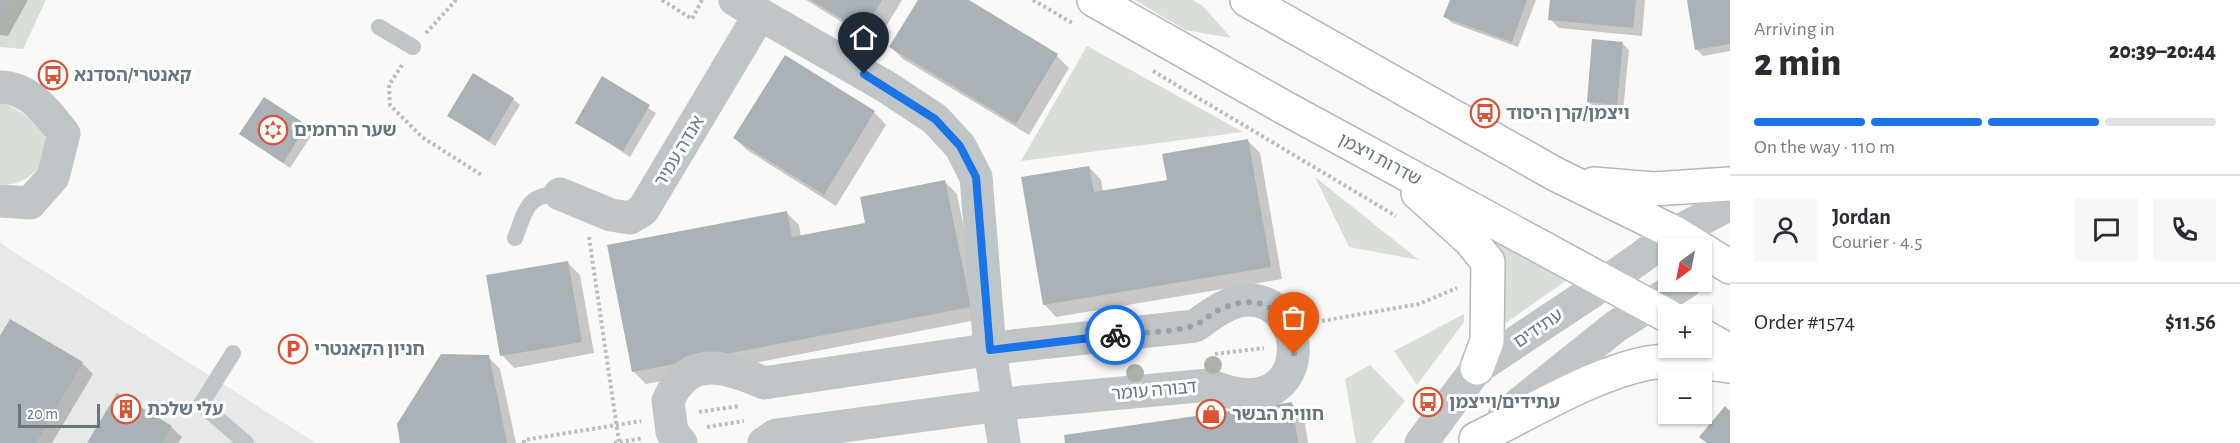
<!DOCTYPE html>
<html lang="en">
<head>
<meta charset="utf-8">
<style>
	:root { --surface:#fff; --page:#f7f7f7; --text:#2b2b33; --muted:#7c7c81; --line:#e1e1e2; --accent:#1a73e8 }
	body { margin:0; font-family:"Alegreya Sans","Noto Sans Hebrew",sans-serif; background:var(--page); color:var(--text); height:100vh; display:flex; flex-direction:column; font-size:22px; white-space:nowrap }
	* { box-sizing:border-box; margin:0 }
	p { font-size:20px; color:var(--muted) }
	.icon { flex:none; width:33px; height:33px; fill:none; stroke:currentColor; stroke-width:2; stroke-linecap:round; stroke-linejoin:round }
	.map { position:relative; flex:1; overflow:hidden }
	.drawer { display:flex; flex-direction:column; background:var(--surface); width:510px }
	.drawer>* { flex:none }
	.needle { width:39px; rotate:212deg }
	.buttons { position:absolute; left:1658px; top:238px; display:grid; gap:12px }
	.buttons a { display:grid; place-items:center; width:54px; height:54px; border-radius:0px; background:var(--surface); box-shadow:0 2px 4px #0004; font-size:30px }
	.scale { position:absolute; left:18px; bottom:15px; width:82px; box-sizing:border-box; padding-left:6px; border:3px solid #667680; border-top:0; font-size:16px; line-height:21px; white-space:nowrap; color:#667680; -webkit-text-stroke:4px #fff; paint-order:stroke }
	.pin { position:absolute; display:grid; place-items:center; width:51px; height:51px; color:#fff; margin:-62px -26px; border-radius:50% 50% 50% 0; rotate:-45deg; box-shadow:0 0 6px #0007 }
	.pin .icon { rotate:45deg }
	.courier { position:absolute; display:grid; place-items:center; width:60px; height:60px; margin:-30px; border:4px solid #1a73e8; border-radius:50%; background:#fff; color:#222; box-shadow:0 2px 8px #0007 }
	.headline em { font-style:normal; font-weight:800 }
	.headline div { display:flex; flex-direction:column-reverse }
	.headline { display:flex; align-items:center; justify-content:space-between; height:102px; padding:0 24px }
	h1 { font-size:39px; font-weight:800; line-height:45px }
	.bar { display:grid; grid-template-columns:repeat(4,1fr); gap:9px 6px; align-content:center; height:72px; padding:0 24px }
	.bar i { height:8px; border-radius:4px; background:var(--line) }
	.bar .selected { background:var(--accent) }
	.bar p { grid-column:span 4 }
	.line { display:flex; align-items:center; gap:15px; padding:0 24px; border-top:2px solid var(--line) }
	.line div { flex:1 }
	.round { display:grid; place-items:center; flex:none; width:63px; height:63px; border-radius:0px; background:var(--page) }
	main { display:flex; flex:1; min-height:0 }
	.map>svg:first-child { display:block }
	.built { fill:#e7e8e8 }
	.green { fill:#d9ded6 }
	.shadow { fill:#0003 }
	.building { fill:#aab2b7 }
	.lines { fill:none; stroke-linecap:round; stroke-linejoin:round }
	.secondary-casing { stroke:#b3b9bd; stroke-width:36 }
	.path { stroke:#bbbec0; stroke-width:4; stroke-dasharray:3 3; stroke-linecap:butt }
	.service { stroke:#c0c5c8; stroke-width:16 }
	.minor { stroke:#c0c5c8; stroke-width:33 }
	.tertiary { stroke:#c0c5c8; stroke-width:33 }
	.secondary { stroke:#fff; stroke-width:33 }
	.tree { fill:#aab3a7 }
	.done { stroke:#99a4aa; stroke-width:6; stroke-dasharray:0 10.8 }
	.route { stroke:#1a73e8; stroke-width:8 }
	.labels { text-anchor:middle; stroke-width:6; stroke-linejoin:round; paint-order:stroke }
	.poi-label { font-size:18px; font-weight:bold; fill:#667680; stroke:#fff; text-anchor:start }
	.street-label { font-size:18px; fill:#667680; stroke:#fff }
</style>
</head>
<body>
<main>
<div class="map">
<svg width="1730" height="443" viewBox="0 0 1730 443">
	<rect width="100%" height="100%" fill="#f9f9f7"/>
	<path class="built" d="M0,242L6,247L316,443H0Z"/>
	<path class="green" d="M0,0H46L23,49L0,47Z
		M1135,0H1193L1203,6L1231,38L1185,30Z
		M1087,46L1243,132L1021,161Z
		M0,102C16,107 40,123 46,139C53,164 22,189 0,184Z
		M1315,177L1419,260L1349,247Z
		M1447,201L1571,277L1503,325Z
		M1464,314V322L1417,385L1394,351Z
		M1370,365L1405,401L1371,443H1356L1345,379Z"/>
	<path class="shadow" d="M0,0H28L8,36L0,35Z
		M806,0H902L876,43Z
		M920,0H966L1057,56L1069,68L1029,135L903,59L891,47Z
		M1451,0H1536L1518,47L1452,23L1445,16Z
		M1551,0H1645L1642,36L1559,28L1550,19Z
		M1688,0H1730V51L1703,56L1696,49Z
		M1623,44L1629,50L1623,111L1595,108L1588,102Z
		M785,57L874,112L886,125L836,206L747,150L735,138Z
		M603,79L656,113L630,157L576,122Z
		M513,99L520,105L495,146L449,116Z
		M306,126L313,133L290,168L241,134Z
		M1248,141L1260,153L1282,279L1056,317L1044,304L1089,167L1101,180L1103,192L1169,181Z
		M945,182L957,194L982,319L646,384L634,372L609,246L786,212L799,225L801,237L867,224Z
		M568,263L580,275L594,353L514,368L502,355Z
		M11,321L82,363L93,374L52,443H0V339Z
		M488,357L500,369L516,443H402Z
		M1292,404L1304,416L1308,443H1066Z
		M171,427L182,437L178,443H89Z"/>
	<path class="building" d="M0,0H12L0,22Z
		M811,0H882L863,32Z
		M918,0H969L1058,54L1016,124L889,47Z
		M1450,0H1527L1512,42L1443,17Z
		M1550,0H1636L1633,28L1548,20Z
		M1687,0H1730V44L1695,50Z
		M1592,39L1623,42L1617,105L1587,102Z
		M785,55L875,111L824,195L733,138Z
		M473,73L514,98L489,141L447,116Z
		M602,76L650,105L623,151L575,123Z
		M264,97L307,125L283,163L239,134Z
		M1248,139L1271,267L1043,305L1021,177L1089,166L1094,192L1167,180L1162,154Z
		M945,180L971,307L632,372L607,245L787,211L792,237L865,223L860,197Z
		M568,261L582,342L500,356L486,275Z
		M10,319L83,362L36,443H0V336Z
		M441,354L489,355L507,443H400L397,424Z
		M117,393L172,426L162,443H87Z
		M1292,402L1298,443H1065L1064,435Z
		M1725,406L1730,411V443H1707L1699,437Z"/>
	<g class="lines">
		<g class="secondary-casing">
			<path id="secondary" d="M1094,0L1285,108L1668,316
				M1247,0L1555,174L1675,233L1730,267
				M1594,184L1653,189L1730,184
				M1418,193L1470,240L1488,262L1487,341L1477,368
				M1701,335L1730,351
				M1476,439C1528,414 1592,374 1648,363C1675,358 1703,363 1730,366"/>
		</g>
		<path class="path" d="M662,0L692,19L702,0
			M1033,0L1074,24
			M426,33L456,0
			M402,65L389,85L390,105L422,137L483,176
			M1153,71L1396,216
			M589,237L619,442
			M1316,322L1419,304L1457,288
			M1215,354L1264,348
			M699,412L739,406
			M707,427L744,421
			M524,443V440L641,421
			M614,443L643,438"/>
		<path class="service" d="M379,27L413,47
			M515,238C526,210 526,194 560,194
			M233,353L201,404L246,443"/>
		<path class="minor" d="M735,0L885,86L935,119L960,146L976,177L990,350L1004,443
			M0,87C29,87 48,113 64,134L53,177L30,203L0,201
			M560,194L611,215L630,218L643,210L760,14
			M681,443L672,432L668,401C688,354 726,366 764,383L1013,346L1195,326C1210,315 1229,300 1249,300C1314,301 1313,430 1209,385L1023,402L776,435L764,443"/>
		<path class="tertiary" d="M1504,416L1615,327L1686,282
			M1421,443L1477,368L1608,281L1675,233L1730,204"/>
		<use href="#secondary" class="secondary"/>
	</g>
	<g class="tree">
		<circle cx="1213" cy="365" r="9"/>
		<circle cx="1135" cy="373" r="9"/>
	</g>
	<g class="lines">
		<path class="done" d="M1115,335C1140,332 1169,333 1193,326C1202,323 1209,315 1217,311C1258,290 1290,308 1294,354"/>
		<path class="route" d="M864,74L935,119L960,146L976,177L990,350L1115,335"/>
	</g>
	<defs>
		<g id="bus-ring" transform="scale(1.5)"><circle r="9.5" fill="#fff" stroke="#d95437" stroke-width="1.5"/><path d="M-5-6H5V4H4V6H2V4H-2V6H-4V4H-5ZM-3.5-4V0h7V-4ZM-3.5 1.2v1.5H-2V1.2ZM2 1.2v1.5H3.5V1.2Z" fill="#d95437"/></g>
		<g id="synagogue-ring" transform="scale(1.5)"><circle r="9.5" fill="#fff" stroke="#d95437" stroke-width="1.5"/><path d="M0-6.5L5.6 3.2H-5.6ZM0 6.5L5.6-3.2H-5.6Z" fill="#d95437"/></g>
		<g id="parking-ring" transform="scale(1.5)"><circle r="9.5" fill="#fff" stroke="#d95437" stroke-width="1.5"/><path d="M-3.5-5.5H1a3.5 3.5 0 0 1 0 7H-1V5.5H-3.5ZM-1-3.4V-.6H.8a1.4 1.4 0 0 0 0-2.8Z" fill="#d95437"/></g>
		<g id="building-ring" transform="scale(1.5)"><circle r="9.5" fill="#fff" stroke="#d95437" stroke-width="1.5"/><path d="M-4-6H4V6H1V3H-1V6H-4ZM-2.5-4.3h1.7v1.8h-1.7ZM.8-4.3h1.7v1.8H.8ZM-2.5-1h1.7V.8h-1.7ZM.8-1h1.7V.8H.8Z" fill="#d95437"/></g>
		<g id="shop-ring" transform="scale(1.5)"><circle r="9.5" fill="#fff" stroke="#d95437" stroke-width="1.5"/><path d="M-5-2.5h2.3a2.7 3.5 0 0 1 5.4 0H5L5.5 6h-11ZM-1.5-2.5h3a1.5 2.3 0 0 0-3 0Z" fill="#d95437"/></g>
	</defs>
	<g fill-rule="evenodd">
		<use href="#bus-ring" x="53" y="75"/>
		<use href="#bus-ring" x="1485" y="113"/>
		<use href="#synagogue-ring" x="273" y="130"/>
		<use href="#parking-ring" x="293" y="349"/>
		<use href="#bus-ring" x="1428" y="402"/>
		<use href="#building-ring" x="126" y="409"/>
		<use href="#shop-ring" x="1211" y="414"/>
	</g>
	<g class="labels">
		<g class="poi-label">
			<text x="74" y="81">קאנטרי/הסדנא</text>
			<text x="1506" y="119">ויצמן/קרן היסוד</text>
			<text x="294" y="136">שער הרחמים</text>
			<text x="314" y="355">חניון הקאנטרי</text>
			<text x="1449" y="408">עתידים/וייצמן</text>
			<text x="147" y="415">עלי שלכת</text>
			<text x="1232" y="420">חווית הבשר</text>
		</g>
		<g class="street-label">
			<text transform="translate(679 151) rotate(-59)" y="6">אנדה עמיר</text>
			<text transform="translate(1380 159) rotate(28)" y="6">שדרות ויצמן</text>
			<text transform="translate(1538 328) rotate(-34)" y="6">עתידים</text>
			<text transform="translate(1154 390) rotate(-5)" y="6">דבורה עומר</text>
		</g>
	</g>
</svg>
<div class="buttons">
<a><svg class="needle" viewBox="-14 -14 28 28"><path d="M0-13l5 13h-10z" fill="#e53935"/><path d="M0 13l5-13h-10z" fill="#7c7c81"/></svg></a>
<a>+</a>
<a>−</a>
</div>
<div class="scale">20 m</div>
<div class="pin" style="left:1294px;top:354px;background:#ea580c"><svg class="icon" aria-label="bag" viewBox="0 0 24 24"><path d="M5 8h14l-1 12H6zM9 8a3 3 0 0 1 6 0"/></svg></div>
<div class="pin" style="left:864px;top:74px;background:#1f2937"><svg class="icon" aria-label="home" viewBox="0 0 24 24"><path d="M3 11l9-7 9 7M6 9v11h12V9"/></svg></div>
<div class="courier" style="left:1115px;top:335px"><svg class="icon" aria-label="bike" viewBox="0 0 24 24"><circle cx="6" cy="16" r="4"/><circle cx="18" cy="16" r="4"/><path d="M6 16l4-8h5l3 8M10 8l3 8H6M13 5h3"/></svg></div>
</div>
<section class="drawer">
<div class="headline"><div><h1>2 min</h1><p>Arriving in</p></div><em>20:39–20:44</em></div>
<div class="bar"><i class="selected"></i><i class="selected"></i><i class="selected"></i><i></i><p>On the way · 110 m</p></div>
<div class="line" style="height:108px"><a class="round"><svg class="icon" aria-label="person" viewBox="0 0 24 24"><circle cx="12" cy="8" r="4"/><path d="M4 21q1-7 8-7t8 7"/></svg></a><div><b>Jordan</b><p>Courier · 4.5</p></div><a class="round"><svg class="icon" aria-label="chat" viewBox="0 0 24 24"><path d="M4 5h16v11H9l-5 4z"/></svg></a><a class="round"><svg class="icon" aria-label="phone" viewBox="0 0 24 24"><path d="M5 4h4l2 5-3 2q2 4 5 5l2-3 5 2v4C11 20 4 13 5 4z"/></svg></a></div>
<div class="line" style="height:78px"><div>Order #1574</div><b>$11.56</b></div>
</section>
</main>
</body>
</html>
